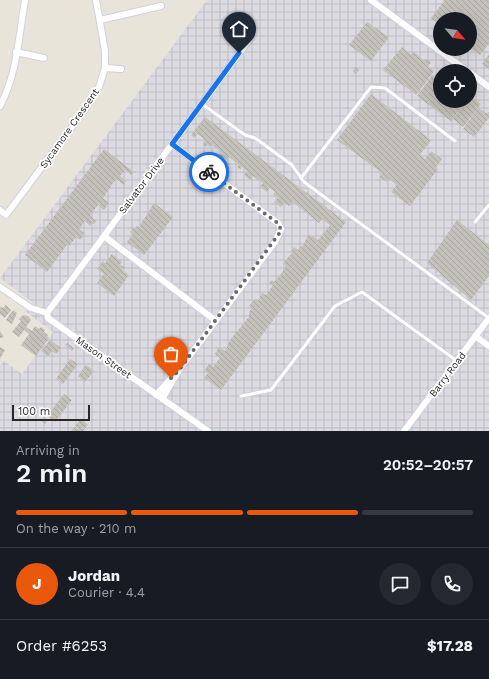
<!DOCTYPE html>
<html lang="en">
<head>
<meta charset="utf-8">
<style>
	:root { --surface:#171b24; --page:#242831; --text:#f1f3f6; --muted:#9ea1a6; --line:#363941; --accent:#ea580c }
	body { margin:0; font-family:"Work Sans",sans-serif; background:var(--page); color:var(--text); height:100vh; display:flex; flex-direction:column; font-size:15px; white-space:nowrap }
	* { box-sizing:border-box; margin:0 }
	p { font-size:13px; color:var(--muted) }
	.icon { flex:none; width:22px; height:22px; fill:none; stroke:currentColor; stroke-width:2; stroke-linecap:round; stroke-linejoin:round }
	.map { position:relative; height:431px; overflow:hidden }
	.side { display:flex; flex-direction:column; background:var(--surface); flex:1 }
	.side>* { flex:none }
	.needle { width:26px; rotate:119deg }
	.tools { position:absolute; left:433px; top:12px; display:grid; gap:8px }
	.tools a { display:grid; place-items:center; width:44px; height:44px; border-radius:50%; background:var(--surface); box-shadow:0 4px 16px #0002; font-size:20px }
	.scale { position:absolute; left:12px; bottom:10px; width:78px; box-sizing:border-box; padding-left:4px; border:2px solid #282828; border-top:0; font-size:11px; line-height:14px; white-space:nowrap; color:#282828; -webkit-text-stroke:3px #fff; paint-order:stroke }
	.pin { position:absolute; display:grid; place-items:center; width:34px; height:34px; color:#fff; margin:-41px -17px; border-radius:50% 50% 50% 0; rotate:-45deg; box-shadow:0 0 4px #0007 }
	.pin .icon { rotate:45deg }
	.courier { position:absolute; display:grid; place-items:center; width:40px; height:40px; margin:-20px; border:3px solid #1a73e8; border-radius:50%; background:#fff; color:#222; box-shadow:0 1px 5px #0007 }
	.head em { font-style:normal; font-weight:600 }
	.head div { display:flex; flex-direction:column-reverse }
	.head { display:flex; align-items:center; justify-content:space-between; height:68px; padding:0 16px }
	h1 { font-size:26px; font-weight:600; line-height:30px }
	.bar { display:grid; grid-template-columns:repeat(4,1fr); gap:6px 4px; align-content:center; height:48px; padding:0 16px }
	.bar i { height:5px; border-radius:3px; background:var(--line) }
	.bar .active { background:var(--accent) }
	.bar p { grid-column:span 4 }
	.line { display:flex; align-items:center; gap:10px; padding:0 16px; border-top:1px solid var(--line) }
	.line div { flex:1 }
	.round { display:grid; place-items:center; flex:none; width:42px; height:42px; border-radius:21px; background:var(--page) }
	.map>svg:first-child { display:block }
	.industrial { fill:url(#industrial-grid); fill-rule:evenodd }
	.building { fill:url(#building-back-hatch) }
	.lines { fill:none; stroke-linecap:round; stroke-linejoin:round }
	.lane-casing { stroke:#d0d1df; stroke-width:5 }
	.street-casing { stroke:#d0d1df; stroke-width:8 }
	.lane { stroke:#fff; stroke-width:3 }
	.street { stroke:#fff; stroke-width:6 }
	.done { stroke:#6c6a66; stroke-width:4; stroke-dasharray:0 7.2 }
	.route { stroke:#1a73e8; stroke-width:5 }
	.labels { text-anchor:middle; stroke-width:3.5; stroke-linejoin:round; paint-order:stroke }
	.street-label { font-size:10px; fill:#282828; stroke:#fff }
</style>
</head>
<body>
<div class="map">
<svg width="489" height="431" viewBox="0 0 489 431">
	<defs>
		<pattern id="industrial-grid" width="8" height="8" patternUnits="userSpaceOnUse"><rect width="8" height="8" fill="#dddbe2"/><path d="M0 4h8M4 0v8" fill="none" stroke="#bebcc2"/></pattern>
		<pattern id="building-back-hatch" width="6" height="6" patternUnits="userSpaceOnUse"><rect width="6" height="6" fill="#c4c1ba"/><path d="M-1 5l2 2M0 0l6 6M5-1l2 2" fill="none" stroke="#a8a6a0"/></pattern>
	</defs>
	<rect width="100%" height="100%" fill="#e9e4da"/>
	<path class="industrial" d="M207,0H489V431H0V366L4,361L22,374L53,332L25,311L32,302L0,278ZM440,19H470V49H440ZM440,71H470V101H440Z"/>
	<path class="building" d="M445,0H489V44L480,55L471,49L473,47L470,45L472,42L470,41V19H440V25L431,18Z
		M367,22L389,37L371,61L349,45Z
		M402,47L412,55L414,52L425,61L426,59L431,62L428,67L434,71L416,95L383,70Z
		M489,54V69L482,64Z
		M355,67L359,70L356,74L353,71Z
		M432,76L438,81L440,79V101H466L451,121L417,96Z
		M371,94L431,140L420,155L425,159L431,151L442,159L436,167L438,169L410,206L391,192L397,185L389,179L387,182L379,177L382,173L337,140Z
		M471,96L481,104L463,127L453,119L467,101H470Z
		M478,108L486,113L489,112V118L474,137L463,129Z
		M205,117L346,222L221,390L204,378L208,373L204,371L209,364L213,367L220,358L215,354L219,347L225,351L230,340L249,317V312L252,308L249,306L255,299L258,301L262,293L266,295L273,285L269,283L272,280L274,282L277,277L278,278L284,270H283L286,266L283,263L293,252L291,251L294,247L298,250L301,246L302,247L309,234L318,240L330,225L322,219L319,223L293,202L289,206L284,203L281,207L274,202L278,198L273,194L275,192L270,188L267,192L260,187L263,183L253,176L250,180L244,175L247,171L242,167L240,169L237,167L239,165L229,157L227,160L220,155L222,153L212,145L210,147L207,145L206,147L203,144L206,140L197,134L194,138L191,135Z
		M104,149L134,172L131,175L125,170L120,176L126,181L124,185L116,179L103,198L109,203L104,210L98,205L90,216L96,221L94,224L92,223L90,226L85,221L79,229L84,233L83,236L80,240L76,237L69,246L67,245L47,272L25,255Z
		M154,203L173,217L144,255L127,242L133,234L130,232L133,228L135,229L137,226L139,227Z
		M457,220L489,245V276L471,300L427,263Z
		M112,254L122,262L120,265L124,267L122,270L129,275L114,296L97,283L104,274L97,269L103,261L105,263Z
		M6,305L11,310L5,318L0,314V308L1,307L3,308Z
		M13,310L17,313L12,324L6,320Z
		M23,315L28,316L31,320L26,327L32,331L35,326L39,329L41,327L45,330L44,332L48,335L47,336L49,338L36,356L21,345L29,334L24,330L19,337L12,332L21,321L19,319Z
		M0,331L4,337L0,338Z
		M50,340L61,348L56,354L52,351L48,356L41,351Z
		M67,343L74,348L72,351L65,345Z
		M0,347L5,350L0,359Z
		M70,359L78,364L63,384L56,379Z
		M86,365L94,371L85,382L78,376Z
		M64,394L72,400L55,422L47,416Z
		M44,417L48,420L45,424L41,421Z
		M81,419L88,425L83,431H71Z"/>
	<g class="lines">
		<g class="lane-casing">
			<path id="lane" d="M202,104L245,135L255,138L292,165L304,182L489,318
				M301,178L371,87L385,88L455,141
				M475,222L489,205
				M241,396L271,390L335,306L362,292L457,361"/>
		</g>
		<g class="street-casing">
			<path id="street" d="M371,0L467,71
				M100,20L161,6
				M16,52L44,58
				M105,68L121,69
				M470,73L489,87
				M0,106C17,75 19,35 25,0
				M0,210L6,215L86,108L99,87L105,68V51L96,0
				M104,236L216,321
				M0,287L31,308L47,313
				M47,313L249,40L237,16
				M47,313L48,318L208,431
				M475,336L489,346
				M156,395L174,375
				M162,399L179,370L275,242L281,229L279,224L172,144
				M404,431L489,318"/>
		</g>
		<use href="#lane" class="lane"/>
		<use href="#street" class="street"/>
	</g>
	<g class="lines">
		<path class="done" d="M171,378L179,370L281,231L279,224L209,172"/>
		<path class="route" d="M209,172L172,144L239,53"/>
	</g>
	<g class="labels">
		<g class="street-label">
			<text transform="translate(69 128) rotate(-55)" y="4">Sycamore Crescent</text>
			<text transform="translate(141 185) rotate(-53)" y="4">Salvator Drive</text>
			<text transform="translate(104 357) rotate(35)" y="4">Mason Street</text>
			<text transform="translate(447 374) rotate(-53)" y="4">Barry Road</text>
		</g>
	</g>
</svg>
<div class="tools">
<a><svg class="needle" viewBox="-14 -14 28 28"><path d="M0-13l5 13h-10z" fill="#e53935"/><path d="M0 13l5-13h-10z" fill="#9ea1a6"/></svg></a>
<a><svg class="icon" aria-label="locate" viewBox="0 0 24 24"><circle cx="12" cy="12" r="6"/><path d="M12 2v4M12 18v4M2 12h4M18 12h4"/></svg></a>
</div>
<div class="scale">100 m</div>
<div class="pin" style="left:171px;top:378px;background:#ea580c"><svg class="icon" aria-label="bag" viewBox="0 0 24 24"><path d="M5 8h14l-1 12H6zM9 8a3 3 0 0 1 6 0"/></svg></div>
<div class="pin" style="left:239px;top:53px;background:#1f2937"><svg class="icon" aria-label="home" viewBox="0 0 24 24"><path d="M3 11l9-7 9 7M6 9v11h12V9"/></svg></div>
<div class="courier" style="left:209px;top:172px"><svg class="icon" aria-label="bike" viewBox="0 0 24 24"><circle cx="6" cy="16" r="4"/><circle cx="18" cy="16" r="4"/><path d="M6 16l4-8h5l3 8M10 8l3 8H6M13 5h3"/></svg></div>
</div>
<section class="side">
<div class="head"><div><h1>2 min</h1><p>Arriving in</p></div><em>20:52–20:57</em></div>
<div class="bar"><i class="active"></i><i class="active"></i><i class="active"></i><i></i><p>On the way · 210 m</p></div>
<div class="line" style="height:72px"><b class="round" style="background:var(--accent);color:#fff">J</b><div><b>Jordan</b><p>Courier · 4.4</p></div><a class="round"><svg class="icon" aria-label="chat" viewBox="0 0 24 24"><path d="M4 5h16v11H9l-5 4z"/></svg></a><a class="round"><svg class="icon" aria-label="phone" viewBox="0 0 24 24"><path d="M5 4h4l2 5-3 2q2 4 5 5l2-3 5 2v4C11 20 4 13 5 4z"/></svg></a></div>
<div class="line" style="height:52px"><div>Order #6253</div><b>$17.28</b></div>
</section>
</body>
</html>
